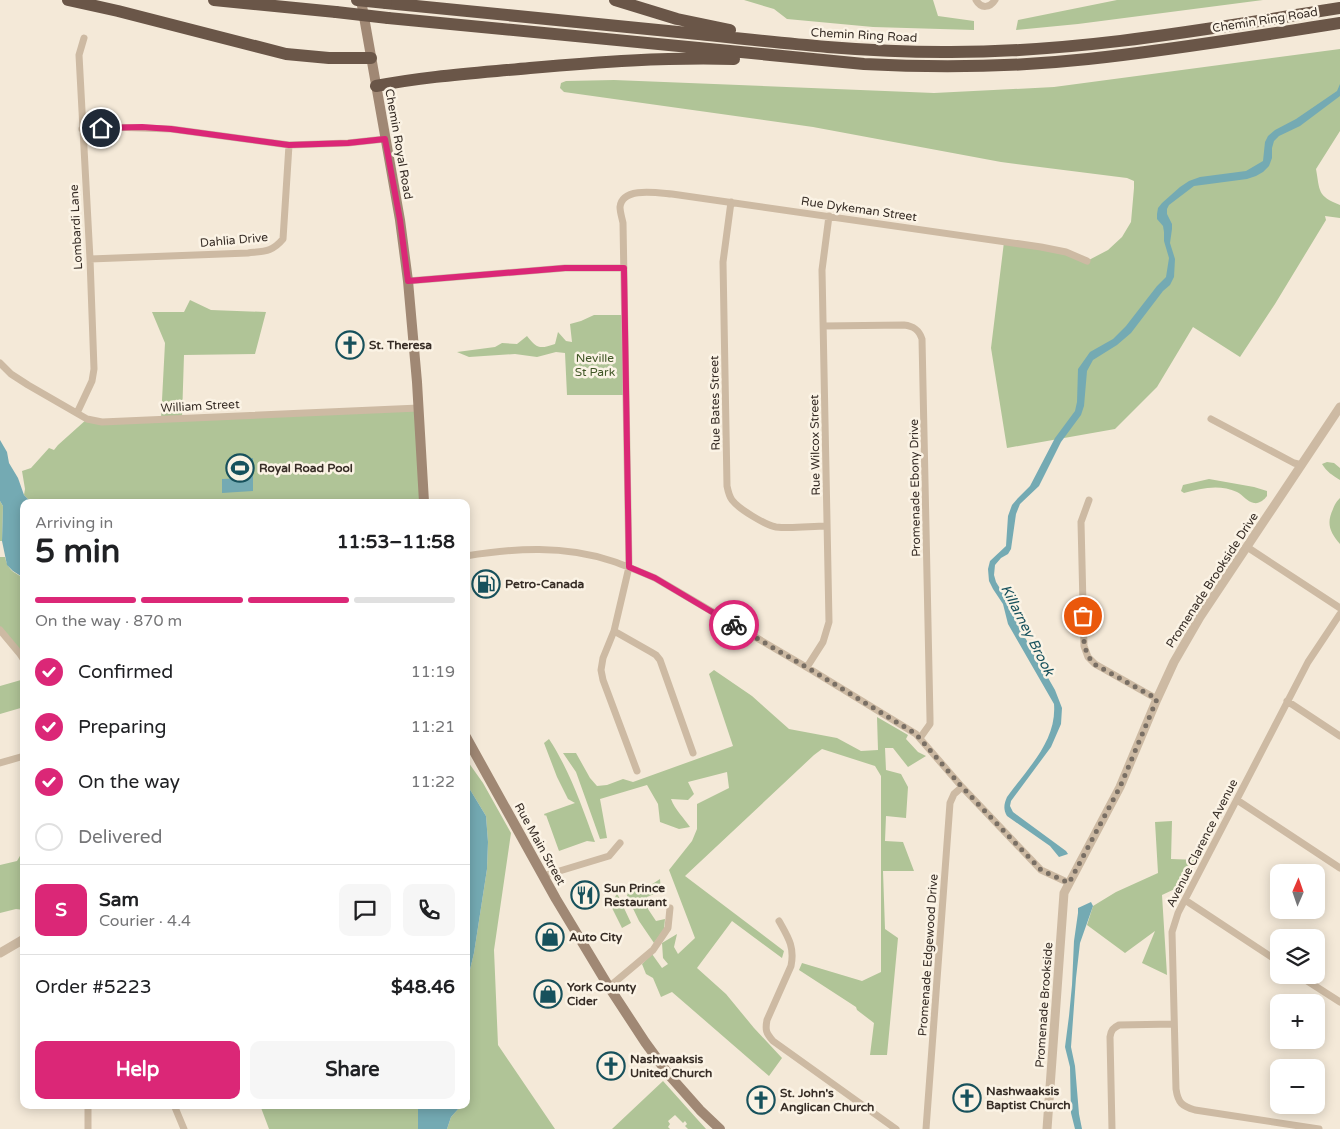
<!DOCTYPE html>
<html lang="en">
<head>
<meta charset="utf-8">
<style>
	:root { --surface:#fff; --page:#f6f6f6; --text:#202124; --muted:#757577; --line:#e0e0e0; --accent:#db2777 }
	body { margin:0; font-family:"Varela Round",sans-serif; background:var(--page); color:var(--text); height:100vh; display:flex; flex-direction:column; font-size:19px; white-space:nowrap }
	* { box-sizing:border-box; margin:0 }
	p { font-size:16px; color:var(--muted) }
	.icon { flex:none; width:28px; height:28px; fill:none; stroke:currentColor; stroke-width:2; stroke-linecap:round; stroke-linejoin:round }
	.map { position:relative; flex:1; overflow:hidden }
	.drawer { position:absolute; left:20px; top:499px; width:450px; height:610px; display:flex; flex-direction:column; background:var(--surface); border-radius:10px; box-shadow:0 2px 12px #0003 }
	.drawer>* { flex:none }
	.needle { width:32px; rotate:2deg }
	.tools { position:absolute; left:1270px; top:864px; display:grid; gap:10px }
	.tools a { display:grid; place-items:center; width:55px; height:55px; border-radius:10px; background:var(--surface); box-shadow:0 2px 12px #0003; font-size:25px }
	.pin { position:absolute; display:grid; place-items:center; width:42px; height:42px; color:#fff; margin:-21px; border:2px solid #fff; border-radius:50%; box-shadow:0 1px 5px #0007 }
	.courier { position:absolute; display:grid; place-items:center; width:50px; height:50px; margin:-25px; border:4px solid #db2777; border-radius:50%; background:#fff; color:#222; box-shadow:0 1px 6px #0007 }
	.headline em { font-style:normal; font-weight:700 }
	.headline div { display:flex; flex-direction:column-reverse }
	.headline { display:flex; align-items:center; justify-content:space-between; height:85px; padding:0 15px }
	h1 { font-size:32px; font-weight:700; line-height:38px }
	.bar { display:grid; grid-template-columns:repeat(4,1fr); gap:8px 5px; align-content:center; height:60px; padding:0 15px }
	.bar i { height:6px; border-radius:4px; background:var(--line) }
	.bar .active { background:var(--accent) }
	.bar p { grid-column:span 4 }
	.line { display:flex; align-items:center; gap:12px; padding:0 15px; border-top:1px solid var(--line) }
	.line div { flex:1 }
	.round { display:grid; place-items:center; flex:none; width:52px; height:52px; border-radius:10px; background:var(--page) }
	ol { padding:0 15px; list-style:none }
	li { display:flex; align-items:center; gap:15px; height:55px }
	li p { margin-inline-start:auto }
	li .icon { padding:5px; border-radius:50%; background:var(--accent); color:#fff; stroke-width:4 }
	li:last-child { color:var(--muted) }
	li i { width:28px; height:28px; border:2px solid var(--line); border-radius:50% }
	.action { display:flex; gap:10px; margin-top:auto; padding:10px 15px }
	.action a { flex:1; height:58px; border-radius:10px; background:var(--accent); color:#fff; font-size:20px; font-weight:700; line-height:58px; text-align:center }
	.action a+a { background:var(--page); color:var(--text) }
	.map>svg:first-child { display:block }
	.green { fill:#b0c497 }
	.water { fill:#74aab3 }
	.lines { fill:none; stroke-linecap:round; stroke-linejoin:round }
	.minor { stroke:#cdbaa3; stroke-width:7 }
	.tertiary { stroke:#cdbaa3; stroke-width:9 }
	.secondary { stroke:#a08874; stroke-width:10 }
	.trunk { stroke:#6a5648; stroke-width:12 }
	.trunk-bridge { stroke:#6a5648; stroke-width:12 }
	.done { stroke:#796f64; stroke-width:5; stroke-dasharray:0 9 }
	.route { stroke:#db2777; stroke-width:6 }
	.labels { text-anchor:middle; stroke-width:5; stroke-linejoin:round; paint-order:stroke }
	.street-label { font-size:12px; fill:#372d26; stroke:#fbf3e5 }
	.poi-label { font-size:12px; font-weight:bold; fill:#372d26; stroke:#fbf3e5; text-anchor:start }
	.park-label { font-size:12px; fill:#415727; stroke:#fbf3e5 }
	.water-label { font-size:14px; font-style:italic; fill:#17515c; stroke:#fbf3e5 }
</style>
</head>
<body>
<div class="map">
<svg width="1340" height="1129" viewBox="0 0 1340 1129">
	<rect width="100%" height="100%" fill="#f4e9d8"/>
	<path class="green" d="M744,0H933L938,16L974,21V30L873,27L787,19L774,9Z
		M1117,0H1263L1078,24L1016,30L1018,20Z
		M1340,49V131L1316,169C1320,191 1317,196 1340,205V218L1325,216L1326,220L1275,304L1240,357L1193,327L1157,387L1115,429L1007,448L991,348L1004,242L1041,247L1087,261L1108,250L1122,237L1131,222L1134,188V181L1127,178L1001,162L813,127L564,92L560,88L561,83L566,81L614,80L934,93L1054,87Z
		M190,300L211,310L266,312L255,354L184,355L182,418L419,408L424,502H31L24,495L25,489L22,471L31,468L49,448L54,450L58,445L87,419H161L165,343L152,312H184Z
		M594,315H625L626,395H567L565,353L556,352L537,357L515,354L469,357L457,352L495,347L502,343L517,344L527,336C537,349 540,349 555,344L558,332L566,341L572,342L570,324L581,321Z
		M1327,462L1334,463L1340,468V480C1332,475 1327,472 1322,464Z
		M1209,479L1254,487L1267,491V496C1264,500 1259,504 1254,503C1247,502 1243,495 1237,492C1220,484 1201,488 1184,493L1181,491L1183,485Z
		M1340,498V544C1330,532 1326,524 1333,509C1335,504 1336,502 1340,498Z
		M0,501L3,506L2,541H0Z
		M0,557H5C8,570 13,572 24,578V648L20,654L0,630Z
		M714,670L752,696L789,729L837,738L861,751L878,750L877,717L908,735L906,739L918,752L926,756L908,767L893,748H885L886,770L901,774L908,787L906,818L886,816L885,841L903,842L914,871H883L885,929L898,938L887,1055H870L874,1023L857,1010L856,1007L799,970L802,963L862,981L881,972V776L875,766L822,749L814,755L685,876L784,951L782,958L732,921L697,968L726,994L754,1028L782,1058L769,1076L672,992L661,997L653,978L646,974L642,964L652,954L662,968L668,964L663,958L662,943L677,934L674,947L678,954L695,938L669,870L692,841L697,829V804L729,788L727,772L688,782L694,794L688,800L671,799C675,810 684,818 690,827L679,829L660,822L658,804L647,785L600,799L607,838L600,839L576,772L563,753H576L590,778L597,786L607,785L623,779L633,782L733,746L709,674Z
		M21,680L24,688V707L0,714V686Z
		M549,739C570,771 582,807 595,842L587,841L559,851L546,815L545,816L544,814L575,803L568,799L557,777L544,743Z
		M466,759L483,783L511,833L494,950L498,1045L555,1129H447L451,1117L460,1107V1105H466V986L474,953L487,869L488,842L486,816L466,783Z
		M1172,821L1171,859L1198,860L1179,887L1162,895L1167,975L1142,963L1155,931L1125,953L1087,925L1093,906L1116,892L1158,873L1155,822Z
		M24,849V910L16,909L0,913V865L17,861Z
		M660,879L661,891L647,897L648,909L656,921L665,919L664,929L654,943L639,921L627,896L630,885L643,890Z
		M617,893L631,923L622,928L611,906Z
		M663,1081L706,1129H688L685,1126L687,1124L685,1121L683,1123L675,1115L668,1121L670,1124L668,1127L670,1129H612Z
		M260,1105H418V1129H269Z"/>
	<path class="water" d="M1340,84V96L1300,126L1279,136L1274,141L1272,148V158L1269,166L1263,172L1256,176L1247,179L1194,186L1169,205L1167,209V214L1172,224V229L1170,243L1175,259L1174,277L1170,285L1163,291L1131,333L1117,345L1093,360L1087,371L1084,406L1081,415L1061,442L1039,486L1020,504L1016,514L1011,549L1008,554L1001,558L995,565L994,575L996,582L1007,600L1019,627L1055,690L1062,708L1061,724L1051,747L1011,801L1010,806L1013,812L1066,851L1068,854L1059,857L1050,846L1007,816C1003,809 1004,804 1007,797C1027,769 1057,741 1054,704L1008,624L1003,604L993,589L989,581L988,569L990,561L1006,546L1008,516L1012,505L1018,498L1030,486L1055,438L1075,411L1077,402L1078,369L1090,352L1113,339L1126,326L1157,286L1166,277L1169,258L1164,241V232L1163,226L1157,219V214L1158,208L1162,203L1180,187L1189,181L1200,177L1246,171L1263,161L1265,142L1268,136L1275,130L1296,119L1337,91Z
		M0,440L7,452L9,463L18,478L24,495L31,502H24V578L13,571L7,565L2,541L3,506L0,501Z
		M253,458V491L222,493V479L250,478V476L241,477L233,463Z
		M466,783L486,816L488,842L487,869L474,953L466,986Z
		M1091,902L1093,906L1080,943L1076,978L1071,1047L1075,1066L1079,1114L1082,1129H1075L1071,1113L1070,1067L1065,1047L1069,1016L1072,985L1074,941L1078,913V908Z
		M418,1105H460V1107L451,1117L447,1129H418Z"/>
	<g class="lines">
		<path class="minor" d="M976,0C981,9 990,8 995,0
			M82,129L111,127L171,129L289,145L348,143L385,139
			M731,202L723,262L727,486C728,491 729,496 732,500C739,509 765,525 776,527C792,529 811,526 827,526
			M90,259L248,253C265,251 272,252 283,239L289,145
			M408,281L565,268H624
			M824,326L904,325C914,326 919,330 922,339L930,718V724L920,738
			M0,363L11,374L28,385L87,419L102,422L419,408
			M77,413L92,381L94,369L90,259L79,55L84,38
			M1211,419L1294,463L1302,465
			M1089,500L1081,522L1084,646L1088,657L1095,664L1157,699
			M1247,547L1340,608
			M466,556C515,548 564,545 612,561C627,566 641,572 655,578L813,671L916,734L962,787L1041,870L1069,883
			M0,630L20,654L24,660
			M614,631L651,652L656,655L660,660L693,753
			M807,667L823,642L829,622L822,270L829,216
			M1287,701L1340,736
			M0,763L24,756
			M637,771L603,680L601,670L603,658L614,631L629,567L623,223C622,218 620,212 620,207C622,186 659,193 672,194L1041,247L1066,252L1087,261
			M1237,800L1340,868
			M543,876L609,856L620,843
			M1185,900L1279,962
			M779,921C788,937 795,947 791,966L767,1020C765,1030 766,1033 773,1041L896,1129
			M1298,975L1340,1002
			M609,987L653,950L668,928L670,908
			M88,1105V1129
			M174,1105L184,1129
			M926,1129L950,803L954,794L962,787
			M1112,1129L1110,1037C1111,1030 1113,1028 1119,1025L1174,1024
			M1319,1129L1195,1110C1182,1106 1178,1103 1176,1089L1172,932L1178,913L1308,662L1340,614"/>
		<path class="tertiary" d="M0,953L24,939
			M1047,1129L1064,893L1120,787L1157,699L1174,662L1200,617L1340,407"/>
		<path class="secondary" d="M361,0L400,220L408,281L417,382L424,502
			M466,737L556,899L609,987L645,1042L669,1075L700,1110L720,1129"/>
		<path class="trunk" d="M68,0L118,11L286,54L329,58H371
			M214,0L336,12
			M615,0L677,19L730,30
			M386,3C486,13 587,23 688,33C773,42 857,52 943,52C1076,53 1208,29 1340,8
			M388,18L864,64C938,68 1014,67 1088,59C1172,50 1256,36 1340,23
			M376,86C427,76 478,73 530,68C598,62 666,57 734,59"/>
		<path class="trunk-bridge" d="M357,0L386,3
			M336,12L388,18"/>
	</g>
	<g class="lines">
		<path class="done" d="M734,625L813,671L916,734L962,787L1041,870L1069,883L1120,787L1157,699L1094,664C1081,649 1084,634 1083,616"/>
		<path class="route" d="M101,128L142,127L171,129L289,145L348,143L385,139L400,220L408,281L565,268H624L629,567L655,578L734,625"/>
	</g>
	<defs>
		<g id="church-ring" transform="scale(1.4375)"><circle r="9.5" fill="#fbf3e5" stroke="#17515c" stroke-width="1.5"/><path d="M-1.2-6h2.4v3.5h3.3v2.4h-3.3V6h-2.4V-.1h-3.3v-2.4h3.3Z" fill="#17515c"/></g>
		<g id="stadium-ring" transform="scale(1.4375)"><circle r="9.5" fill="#fbf3e5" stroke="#17515c" stroke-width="1.5"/><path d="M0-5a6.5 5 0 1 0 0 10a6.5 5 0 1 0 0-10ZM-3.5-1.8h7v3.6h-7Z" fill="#17515c"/></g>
		<g id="fuel-ring" transform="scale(1.4375)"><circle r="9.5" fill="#fbf3e5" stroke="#17515c" stroke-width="1.5"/><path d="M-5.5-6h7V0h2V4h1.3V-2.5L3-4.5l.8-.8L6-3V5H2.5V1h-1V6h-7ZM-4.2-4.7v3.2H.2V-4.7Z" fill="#17515c"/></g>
		<g id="restaurant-ring" transform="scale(1.4375)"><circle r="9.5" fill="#fbf3e5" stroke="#17515c" stroke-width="1.5"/><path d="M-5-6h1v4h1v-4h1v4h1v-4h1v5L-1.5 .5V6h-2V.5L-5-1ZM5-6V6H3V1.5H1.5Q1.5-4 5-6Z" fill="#17515c"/></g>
		<g id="shop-ring" transform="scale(1.4375)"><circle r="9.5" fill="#fbf3e5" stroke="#17515c" stroke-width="1.5"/><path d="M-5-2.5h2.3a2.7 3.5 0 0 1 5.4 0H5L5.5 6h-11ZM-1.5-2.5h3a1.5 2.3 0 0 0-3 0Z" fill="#17515c"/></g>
	</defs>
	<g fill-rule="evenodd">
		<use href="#church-ring" x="350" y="345"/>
		<use href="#stadium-ring" x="240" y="468"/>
		<use href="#fuel-ring" x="486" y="584"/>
		<use href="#restaurant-ring" x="585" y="895"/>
		<use href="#shop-ring" x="550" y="937"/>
		<use href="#shop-ring" x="548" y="994"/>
		<use href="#church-ring" x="611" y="1066"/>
		<use href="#church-ring" x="967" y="1098"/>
		<use href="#church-ring" x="761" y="1100"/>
	</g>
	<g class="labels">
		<g class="street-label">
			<text transform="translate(1265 20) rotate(-9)" y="4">Chemin Ring Road</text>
			<text transform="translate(864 35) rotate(3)" y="4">Chemin Ring Road</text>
			<text transform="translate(399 144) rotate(80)" y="4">Chemin Royal Road</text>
			<text transform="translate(859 209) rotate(8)" y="4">Rue Dykeman Street</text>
			<text transform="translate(76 227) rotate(-93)" y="4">Lombardi Lane</text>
			<text transform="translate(234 240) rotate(-5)" y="4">Dahlia Drive</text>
			<text transform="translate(715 403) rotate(-91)" y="4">Rue Bates Street</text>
			<text transform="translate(200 406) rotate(-3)" y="4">William Street</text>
			<text transform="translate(815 445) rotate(-91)" y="4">Rue Wilcox Street</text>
			<text transform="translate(915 488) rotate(-91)" y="4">Promenade Ebony Drive</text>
			<text transform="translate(1212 580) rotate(-57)" y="4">Promenade Brookside Drive</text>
			<text transform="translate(1202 843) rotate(-63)" y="4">Avenue Clarence Avenue</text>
			<text transform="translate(540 844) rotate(61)" y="4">Rue Main Street</text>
			<text transform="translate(928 955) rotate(-86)" y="4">Promenade Edgewood Drive</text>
			<text transform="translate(1044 1005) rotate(-86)" y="4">Promenade Brookside</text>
		</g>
		<g class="poi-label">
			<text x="369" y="349">St. Theresa</text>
			<text x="259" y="472">Royal Road Pool</text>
			<text x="505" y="588">Petro-Canada</text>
			<text x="604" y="892">Sun Prince<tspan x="604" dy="14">Restaurant</tspan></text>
			<text x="569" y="941">Auto City</text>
			<text x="567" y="991">York County<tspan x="567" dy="14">Cider</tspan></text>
			<text x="630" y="1063">Nashwaaksis<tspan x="630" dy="14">United Church</tspan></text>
			<text x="986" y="1095">Nashwaaksis<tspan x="986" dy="14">Baptist Church</tspan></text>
			<text x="780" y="1097">St. John's<tspan x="780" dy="14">Anglican Church</tspan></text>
		</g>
		<g class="park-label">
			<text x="595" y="362">Neville<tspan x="595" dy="14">St Park</tspan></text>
		</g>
		<g class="water-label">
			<text transform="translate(1028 630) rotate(63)" y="5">Killarney Brook</text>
		</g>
	</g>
</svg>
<div class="tools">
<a><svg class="needle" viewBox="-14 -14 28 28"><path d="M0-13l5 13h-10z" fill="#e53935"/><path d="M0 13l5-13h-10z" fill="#757577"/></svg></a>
<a><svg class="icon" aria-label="layers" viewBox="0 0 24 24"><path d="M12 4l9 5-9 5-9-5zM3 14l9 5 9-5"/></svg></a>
<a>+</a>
<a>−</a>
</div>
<div class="pin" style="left:1083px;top:616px;background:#ea580c"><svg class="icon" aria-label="bag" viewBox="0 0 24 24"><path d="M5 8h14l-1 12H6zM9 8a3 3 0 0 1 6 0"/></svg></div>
<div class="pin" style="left:101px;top:128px;background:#1f2937"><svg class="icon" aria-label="home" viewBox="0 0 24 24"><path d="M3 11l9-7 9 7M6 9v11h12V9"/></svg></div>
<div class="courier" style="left:734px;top:625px"><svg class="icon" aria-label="bike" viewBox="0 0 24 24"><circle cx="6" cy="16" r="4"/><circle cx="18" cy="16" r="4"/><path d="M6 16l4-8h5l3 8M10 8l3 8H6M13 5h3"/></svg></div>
<section class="drawer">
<div class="headline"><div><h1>5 min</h1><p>Arriving in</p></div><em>11:53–11:58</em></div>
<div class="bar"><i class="active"></i><i class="active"></i><i class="active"></i><i></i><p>On the way · 870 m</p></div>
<ol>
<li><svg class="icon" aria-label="check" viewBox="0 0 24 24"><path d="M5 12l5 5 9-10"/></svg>Confirmed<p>11:19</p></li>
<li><svg class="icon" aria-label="check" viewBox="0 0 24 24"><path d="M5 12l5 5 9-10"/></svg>Preparing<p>11:21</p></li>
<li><svg class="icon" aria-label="check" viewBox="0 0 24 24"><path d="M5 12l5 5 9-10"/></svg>On the way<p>11:22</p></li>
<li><i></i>Delivered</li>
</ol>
<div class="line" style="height:90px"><b class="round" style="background:var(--accent);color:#fff">S</b><div><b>Sam</b><p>Courier · 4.4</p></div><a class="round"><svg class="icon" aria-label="chat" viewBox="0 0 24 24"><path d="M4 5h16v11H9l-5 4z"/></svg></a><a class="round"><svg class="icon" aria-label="phone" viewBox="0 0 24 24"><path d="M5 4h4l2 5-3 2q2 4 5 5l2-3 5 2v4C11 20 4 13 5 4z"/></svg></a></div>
<div class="line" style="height:65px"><div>Order #5223</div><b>$48.46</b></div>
<div class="action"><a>Help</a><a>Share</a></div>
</section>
</div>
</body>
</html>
